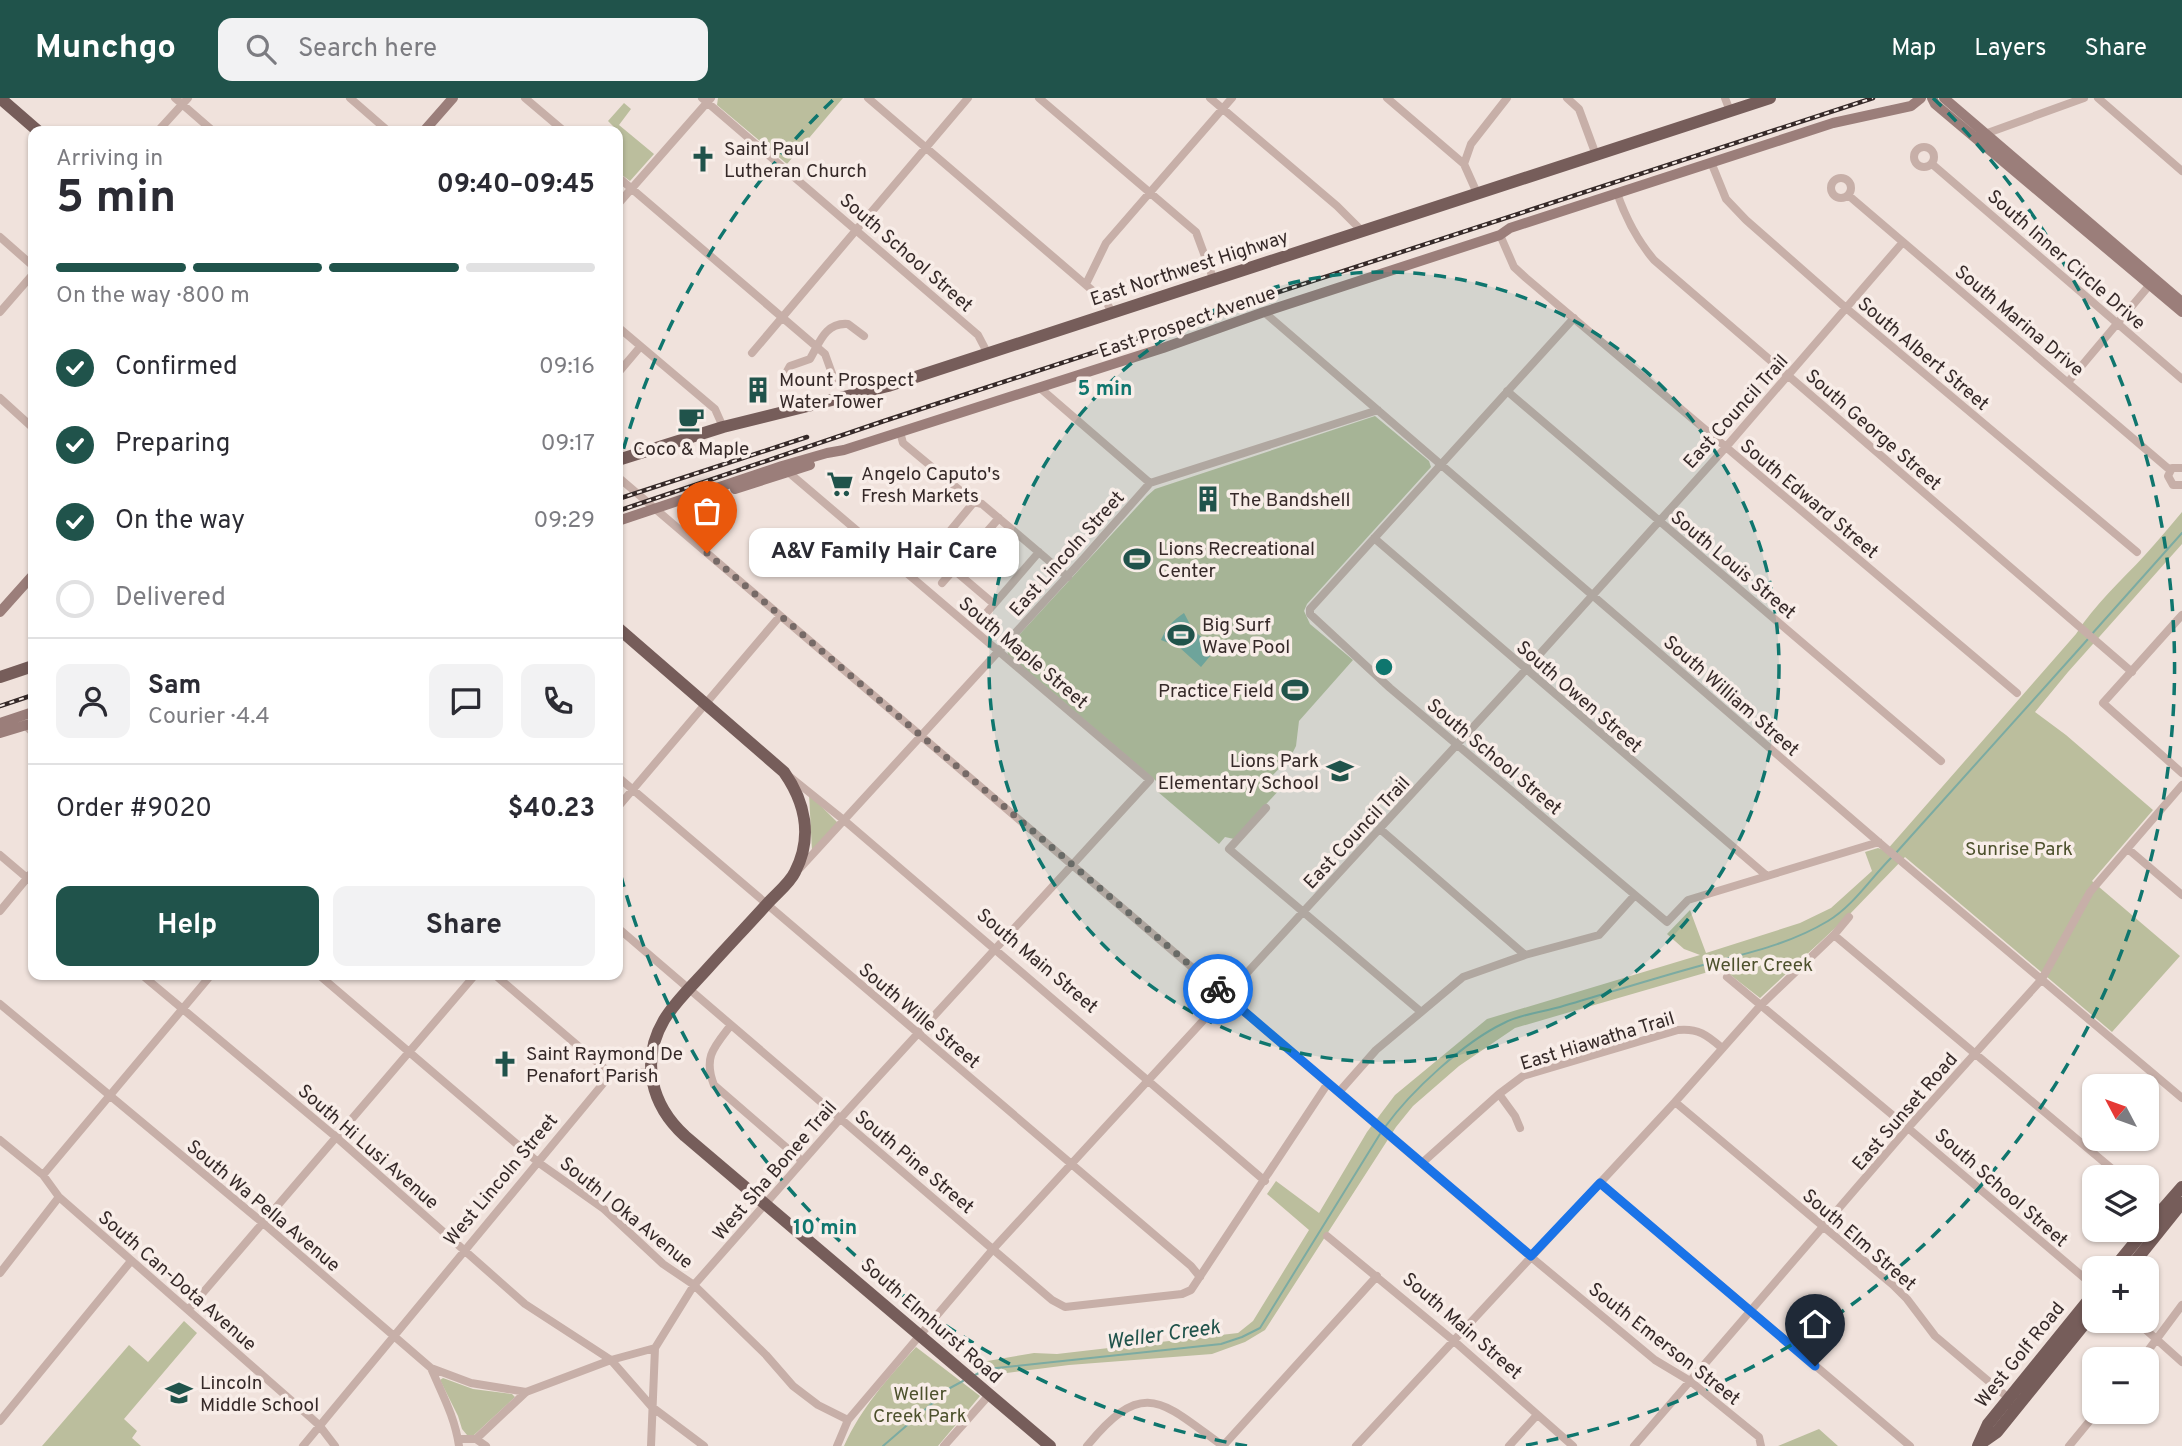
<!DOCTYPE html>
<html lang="en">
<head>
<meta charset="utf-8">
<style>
	:root { --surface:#fff; --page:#f2f2f3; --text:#2b2b33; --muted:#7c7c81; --line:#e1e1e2; --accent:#20534b }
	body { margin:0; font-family:Overpass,sans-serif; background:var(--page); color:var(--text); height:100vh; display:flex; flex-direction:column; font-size:26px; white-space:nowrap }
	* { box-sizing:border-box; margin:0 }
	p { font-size:23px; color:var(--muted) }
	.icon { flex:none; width:38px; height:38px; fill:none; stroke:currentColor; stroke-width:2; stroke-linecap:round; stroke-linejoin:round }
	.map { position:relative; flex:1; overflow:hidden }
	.sheet { position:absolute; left:28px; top:28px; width:595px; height:854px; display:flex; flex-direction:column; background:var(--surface); border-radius:14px; box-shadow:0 2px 5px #0004 }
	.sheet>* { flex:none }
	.needle { width:46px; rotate:311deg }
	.controls { position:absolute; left:2082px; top:976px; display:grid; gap:14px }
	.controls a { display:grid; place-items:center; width:77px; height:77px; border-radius:14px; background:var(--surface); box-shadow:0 2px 5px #0004; font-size:35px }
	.pin { position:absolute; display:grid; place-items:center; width:60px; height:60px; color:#fff; margin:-72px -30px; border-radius:50% 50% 50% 0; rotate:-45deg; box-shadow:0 0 7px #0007 }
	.pin .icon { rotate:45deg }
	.courier { position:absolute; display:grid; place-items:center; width:70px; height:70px; margin:-35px; border:5px solid #1a73e8; border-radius:50%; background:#fff; color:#222; box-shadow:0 2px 9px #0007 }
	.bubble { position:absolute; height:49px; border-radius:14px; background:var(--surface); box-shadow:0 2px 5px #0004; font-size:23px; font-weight:700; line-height:49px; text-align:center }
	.overview em { font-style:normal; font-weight:700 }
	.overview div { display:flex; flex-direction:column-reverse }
	.overview { display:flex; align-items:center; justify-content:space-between; height:119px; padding:0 28px }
	h1 { font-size:46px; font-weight:700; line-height:52px }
	.bar { display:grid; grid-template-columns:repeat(4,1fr); gap:10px 7px; align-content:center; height:84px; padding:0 28px }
	.bar i { height:9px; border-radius:5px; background:var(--line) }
	.bar .on { background:var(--accent) }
	.bar p { grid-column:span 4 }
	.line { display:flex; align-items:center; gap:18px; padding:0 28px; border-top:2px solid var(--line) }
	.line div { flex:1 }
	.round { display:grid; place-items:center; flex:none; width:74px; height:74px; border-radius:14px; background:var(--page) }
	ol { padding:0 28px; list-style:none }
	li { display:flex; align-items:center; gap:21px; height:77px }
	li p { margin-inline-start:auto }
	li .icon { padding:7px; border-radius:50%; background:var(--accent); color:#fff; stroke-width:4 }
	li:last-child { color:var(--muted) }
	li i { width:38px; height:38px; border:4px solid var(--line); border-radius:50% }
	.cta { display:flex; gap:14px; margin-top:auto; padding:14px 28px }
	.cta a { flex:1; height:80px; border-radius:14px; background:var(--accent); color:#fff; font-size:28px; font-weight:700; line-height:80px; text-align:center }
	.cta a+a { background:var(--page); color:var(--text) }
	header { display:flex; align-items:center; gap:42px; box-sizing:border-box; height:98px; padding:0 35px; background:var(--accent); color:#fff }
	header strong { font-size:33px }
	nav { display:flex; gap:38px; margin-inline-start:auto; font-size:24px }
	.search { width:490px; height:63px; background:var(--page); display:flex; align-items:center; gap:18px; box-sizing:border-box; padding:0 24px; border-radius:14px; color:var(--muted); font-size:26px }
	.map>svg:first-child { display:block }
	.green { fill:#bbbe9d }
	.water { fill:#7caba2 }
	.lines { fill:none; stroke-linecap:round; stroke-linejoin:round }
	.stream { stroke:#7caba2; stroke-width:2 }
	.street { stroke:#c7afa8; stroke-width:8 }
	.secondary { stroke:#9b7e7a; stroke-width:10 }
	.primary { stroke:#765d5a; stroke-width:12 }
	.rail-casing { stroke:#352928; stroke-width:4.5 }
	.rail { stroke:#f8ede8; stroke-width:2; stroke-dasharray:5; stroke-linecap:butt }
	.done { stroke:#766a67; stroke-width:7; stroke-dasharray:0 12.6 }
	.route { stroke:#1a73e8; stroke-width:9 }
	.ring { fill:none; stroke:#0f766e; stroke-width:3.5; stroke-dasharray:12 9 }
	.labels { text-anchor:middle; stroke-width:7; stroke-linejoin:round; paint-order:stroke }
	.poi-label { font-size:19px; fill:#352928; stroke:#f8ede8; text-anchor:start }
	.street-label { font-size:19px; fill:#352928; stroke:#f8ede8 }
	.park-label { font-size:19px; fill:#4d512d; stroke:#f8ede8 }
	.water-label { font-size:21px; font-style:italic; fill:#20534b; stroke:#f8ede8 }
	.centre { fill:#0f766e; stroke:#f8ede8; stroke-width:3.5 }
	.ring-label { font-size:21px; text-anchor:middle; font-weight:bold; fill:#0f766e; stroke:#f8ede8; stroke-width:7; stroke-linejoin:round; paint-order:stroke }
</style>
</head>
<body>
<header>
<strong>Munchgo</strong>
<div class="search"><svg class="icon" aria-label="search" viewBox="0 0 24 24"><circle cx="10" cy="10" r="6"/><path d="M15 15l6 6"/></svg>Search here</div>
<nav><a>Map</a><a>Layers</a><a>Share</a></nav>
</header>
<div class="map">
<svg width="2182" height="1348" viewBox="0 0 2182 1348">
	<rect width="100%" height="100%" fill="#f0e2dc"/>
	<path class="green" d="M718,0H843L787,66L717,7Z
		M624,5L631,11L619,27L654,56L630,83L618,74V33H613L615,30L608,23Z
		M1375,318L1429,363L1431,369L1307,506L1304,513L1310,526L1353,562L1299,623L1296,648L1291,658L1271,679L1282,689L1234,741L1225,739L1219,746L1158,694L1162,688L1008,557L1007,550L1147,398L1155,391Z
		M2182,414V446L2068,574L2035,614L2066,637L2153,712L2092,783L2180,858L2112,934L1905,759L1847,819L1760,900L1728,875L1715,872L1515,930L1459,968L1413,1008L1396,1029L1265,1232L1245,1244L1212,1256L1069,1267L984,1278L970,1266L1034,1255L1057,1256L1238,1235L1253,1223L1309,1132L1267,1096L1276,1083L1319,1115L1367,1034L1395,997L1487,921L1700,857L1684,851L1667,836L1690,812L1706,855L1800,825L1831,810L1872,773L1865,754L1878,750L1886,753L2076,536C2095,506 2121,483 2145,457C2158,443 2170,428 2182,414Z
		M809,696L838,725L812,753Z
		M184,1223L197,1235L124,1321L137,1333L132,1340L141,1348H42L129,1247L148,1264Z
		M916,1249L980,1298L938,1348H844C861,1310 888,1280 916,1249Z
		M443,1280L473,1291L512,1296L515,1299L474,1337H467L462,1331L458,1318L440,1282Z
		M1819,1331L1838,1348H1778Z"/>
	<path class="water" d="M1184,515L1193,532L1216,551L1201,569L1179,549L1161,542C1166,530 1173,522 1184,515Z"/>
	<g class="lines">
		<path class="stream" d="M2091,537L2182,435
			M1895,756L2088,541
			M1385,1029C1411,993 1464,944 1504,925C1521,916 1542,914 1560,909C1608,895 1655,880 1703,867C1747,855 1788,847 1828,823C1853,808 1870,781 1891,760
			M975,1277L987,1271L1221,1246L1242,1239L1260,1230L1380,1036
			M883,1348L950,1290L963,1283"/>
		<path class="street" d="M175,0L213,33
			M350,0L388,33
			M525,0L564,33
			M702,0L978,237L988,256
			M868,0L1107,205L1112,215
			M1039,0L1196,134L1213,180
			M1210,0L1337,108L1361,132
			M1387,0L1464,66L1477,95
			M1567,0L1579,11L1596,57
			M1725,0L1730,13
			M2098,0L2182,73
			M158,33L188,0
			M1982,37L2084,0
			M1914 59a10 10 0 1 1 20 0a10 10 0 1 1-20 0Z
			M1711,64L1726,101L1746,122L1846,210L2137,454
			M1464,66L1471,46L1507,0
			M1932,66L2182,281
			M618,79L825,256L834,281
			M1831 90a10 10 0 1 1 20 0a10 10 0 1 1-20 0Z
			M1617,95C1626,121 1637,142 1654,162L2132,574
			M1848,97L2170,372
			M618,106L711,0
			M1500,137L1514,169L1526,180L2017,595
			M0,139L33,168
			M1086,186L1106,145L1232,0
			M0,214L33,176
			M1264,214L1889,753L2182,1000
			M1574,220L1310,511V516L1390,590L1667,824L1688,802L1879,744
			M618,229L715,311L723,329
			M752,255L968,0
			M618,275L640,249
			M785,277L790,268L810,261C819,246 825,224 848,226L864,238
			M2068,284L2153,183
			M1040,290L1150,385
			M1507,293L1941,663
			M0,300L33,330
			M900,334L903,345L974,404L982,406L1068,479
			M2182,370H2172L2168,378L2173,387H2182
			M618,379L1531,1159L1655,1262L1690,1283L1759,1339L1761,1348
			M1374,440L1767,778
			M954,472L994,506
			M912,479L974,404
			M942,485L999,420
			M2182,517L2103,605L2182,675
			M982,520L1039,454
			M22,624L33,635
			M789,678L845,723L1265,1083
			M618,679L1191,1168L1200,1179
			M618,709L780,518
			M1266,710L1229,751L1420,913
			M1380,731L1525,857
			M2128,751L2182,797
			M0,757L33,785
			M800,770L1084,460L1150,385L1378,312
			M0,813L33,773
			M618,830L1052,1202L1065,1209L1182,1196L1191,1192L1328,985
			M1834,837L2123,1080
			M142,877L336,1039L525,1206L611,1262L652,1309L704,1348
			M319,877L539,1065L604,1111L663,1166L694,1187L766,1257L793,1288L818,1307L848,1322
			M495,877L611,976
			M1727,879L1908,1030L2095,1189
			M0,906L263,1125L431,1270L471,1285L526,1294
			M731,927C714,949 703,959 714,987L802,1063
			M1339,994L1376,952L1463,879L1525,857L1599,837L1635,797
			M1499,996L1515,1018L1520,1030
			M1675,1004L1893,1187L1907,1201L1935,1238L2012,1303
			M0,1042L43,1077L59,1099L301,1311L319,1327L335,1348
			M1422,1065L1499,996L1523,978L1678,932C1698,930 1707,937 1722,950
			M43,1077L211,877
			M1600,1085L1910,1348
			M2147,1101L2161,1112
			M1327,1138L1454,1243L1573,1348
			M0,1175L59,1099
			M189,1211L475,877
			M2136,1223L2182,1264
			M2141,1262L2182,1207
			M431,1270C442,1296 455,1319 459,1348
			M0,1323L131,1163
			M458,1341H476L526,1294L611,1262L655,1250
			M476,1341L486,1348
			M303,1348L611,976L651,974
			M651,1348L655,1250L694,1187L846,1014L1150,682L787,373
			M837,1348L848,1322L994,1150L1520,578L1726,349L1903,144
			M944,1348L990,1296
			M1087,1348C1144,1278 1162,1304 1223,1348
			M1223,1348L1377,1178
			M1356,1348L1675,1004L1761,907L1834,837L1849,819
			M1509,1348L1537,1317
			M1634,1348L1908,1030L2042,881L2090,794L2182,687
			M2069,1348L2097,1314"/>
		<path class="secondary" d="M1932,0L1935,6L2182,214
			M1944,0L2182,204
			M424,33L453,0
			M735,391L810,367
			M618,423L782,368L827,355L844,352L1163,250L1264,214L1500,137L1510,130L1833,25L1911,8L1921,0
			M0,514L33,477
			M0,625L33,614
			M0,635L33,625"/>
		<path class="primary" d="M0,0L38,33
			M618,362L723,329L888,288L1770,0
			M618,530L784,674C805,704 813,739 795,774C790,785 776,796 767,806C748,827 728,848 709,869C694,886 676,902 664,922C640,963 651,1007 685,1038L1050,1348
			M0,579L33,568
			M2147,1129L2182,1089
			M2113,1171L2145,1132
			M2129,1171L2182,1105
			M1980,1346L1997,1334L2095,1213
			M1978,1348L1988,1326L2095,1194"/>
		<g class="rail-casing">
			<path id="rail" d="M618,401L807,339
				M618,413L884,323L1873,0
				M0,608L33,597"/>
		</g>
		<use href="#rail" class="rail"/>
	</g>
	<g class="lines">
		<path class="done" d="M707,455L1218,891"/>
		<path class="route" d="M1218,891L1531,1158L1600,1085L1815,1268"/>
	</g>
	<circle cx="1384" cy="569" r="395" fill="#0f766e" fill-opacity=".12"/>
	<g class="ring">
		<circle cx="1384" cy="569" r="395"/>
		<path d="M1247 1348A791 791 0 0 1 618 767M618 371A791 791 0 0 1 835 0M1933 0A791 791 0 0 1 1521 1348"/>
	</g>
	<defs>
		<g id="church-bare" transform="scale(2.1)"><path d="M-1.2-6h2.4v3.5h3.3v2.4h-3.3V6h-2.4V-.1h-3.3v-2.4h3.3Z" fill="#20534b" stroke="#f8ede8" stroke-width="2.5" paint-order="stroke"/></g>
		<g id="building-bare" transform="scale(2.1)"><path d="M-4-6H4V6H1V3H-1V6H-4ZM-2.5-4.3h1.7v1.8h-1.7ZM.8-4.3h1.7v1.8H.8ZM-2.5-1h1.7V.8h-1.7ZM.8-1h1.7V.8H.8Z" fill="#20534b" stroke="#f8ede8" stroke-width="2.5" paint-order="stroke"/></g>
		<g id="cafe-bare" transform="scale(2.1)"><path d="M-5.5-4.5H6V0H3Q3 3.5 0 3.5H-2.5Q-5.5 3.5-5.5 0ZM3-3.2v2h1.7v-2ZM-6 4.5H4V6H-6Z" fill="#20534b" stroke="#f8ede8" stroke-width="2.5" paint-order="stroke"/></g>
		<g id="supermarket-bare" transform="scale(2.1)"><path d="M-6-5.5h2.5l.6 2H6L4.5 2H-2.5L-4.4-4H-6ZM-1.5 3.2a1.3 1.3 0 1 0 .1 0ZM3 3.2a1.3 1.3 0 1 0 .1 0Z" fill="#20534b" stroke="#f8ede8" stroke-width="2.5" paint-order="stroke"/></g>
		<g id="stadium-bare" transform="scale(2.1)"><path d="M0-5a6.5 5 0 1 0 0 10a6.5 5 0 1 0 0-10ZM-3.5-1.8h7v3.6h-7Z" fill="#20534b" stroke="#f8ede8" stroke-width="2.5" paint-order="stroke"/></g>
		<g id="school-bare" transform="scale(2.1)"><path d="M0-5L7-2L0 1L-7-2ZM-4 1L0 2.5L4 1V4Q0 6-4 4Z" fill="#20534b" stroke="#f8ede8" stroke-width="2.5" paint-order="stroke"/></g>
	</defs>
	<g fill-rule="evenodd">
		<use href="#church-bare" x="703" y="61"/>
		<use href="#building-bare" x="758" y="292"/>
		<use href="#cafe-bare" x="691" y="321"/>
		<use href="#supermarket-bare" x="840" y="386"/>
		<use href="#building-bare" x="1208" y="401"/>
		<use href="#stadium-bare" x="1137" y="461"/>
		<use href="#stadium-bare" x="1181" y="537"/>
		<use href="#stadium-bare" x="1295" y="592"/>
		<use href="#school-bare" x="1340" y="673"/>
		<use href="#church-bare" x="505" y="966"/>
		<use href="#school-bare" x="179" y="1295"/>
	</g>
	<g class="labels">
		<g class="poi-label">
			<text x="724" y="57">Saint Paul<tspan x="724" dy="22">Lutheran Church</tspan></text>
			<text x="779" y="288">Mount Prospect<tspan x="779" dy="22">Water Tower</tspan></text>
			<text x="691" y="357" text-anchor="middle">Coco &amp; Maple</text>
			<text x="861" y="382">Angelo Caputo's<tspan x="861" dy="22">Fresh Markets</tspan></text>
			<text x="1229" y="408">The Bandshell</text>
			<text x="1158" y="457">Lions Recreational<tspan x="1158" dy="22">Center</tspan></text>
			<text x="1202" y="533">Big Surf<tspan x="1202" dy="22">Wave Pool</tspan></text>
			<text x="1274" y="599" text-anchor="end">Practice Field</text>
			<text x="1319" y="669" text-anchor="end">Lions Park<tspan x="1319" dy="22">Elementary School</tspan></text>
			<text x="526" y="962">Saint Raymond De<tspan x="526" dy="22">Penafort Parish</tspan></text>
			<text x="200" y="1291">Lincoln<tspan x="200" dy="22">Middle School</tspan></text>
		</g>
		<g class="street-label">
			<text transform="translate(907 154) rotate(41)" y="7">South School Street</text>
			<text transform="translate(2067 161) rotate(41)" y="7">South Inner Circle Drive</text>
			<text transform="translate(1189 169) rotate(-18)" y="7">East Northwest Highway</text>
			<text transform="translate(2020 222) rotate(40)" y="7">South Marina Drive</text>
			<text transform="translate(1187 223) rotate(-19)" y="7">East Prospect Avenue</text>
			<text transform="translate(1924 255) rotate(40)" y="7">South Albert Street</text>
			<text transform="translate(1735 313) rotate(-48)" y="7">East Council Trail</text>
			<text transform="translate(1874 331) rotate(41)" y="7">South George Street</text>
			<text transform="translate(1810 400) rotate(40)" y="7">South Edward Street</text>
			<text transform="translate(1066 455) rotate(-48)" y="7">East Lincoln Street</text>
			<text transform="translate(1734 466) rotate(40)" y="7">South Louis Street</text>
			<text transform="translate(1024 554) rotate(40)" y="7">South Maple Street</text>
			<text transform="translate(1732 597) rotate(41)" y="7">South William Street</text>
			<text transform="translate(1580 598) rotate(41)" y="7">South Owen Street</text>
			<text transform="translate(1495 658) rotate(40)" y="7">South School Street</text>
			<text transform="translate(1356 734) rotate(-47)" y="7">East Council Trail</text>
			<text transform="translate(1038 862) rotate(40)" y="7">South Main Street</text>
			<text transform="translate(920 917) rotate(40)" y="7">South Wille Street</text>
			<text transform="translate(1597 942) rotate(-17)" y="7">East Hiawatha Trail</text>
			<text transform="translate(1904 1013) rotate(-49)" y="7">East Sunset Road</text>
			<text transform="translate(369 1048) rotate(41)" y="7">South Hi Lusi Avenue</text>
			<text transform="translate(915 1063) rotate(40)" y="7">South Pine Street</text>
			<text transform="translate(774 1072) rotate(-49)" y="7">West Sha Bonee Trail</text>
			<text transform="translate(500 1081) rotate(-50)" y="7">West Lincoln Street</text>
			<text transform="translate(2002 1089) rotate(41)" y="7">South School Street</text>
			<text transform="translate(264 1107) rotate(40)" y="7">South Wa Pella Avenue</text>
			<text transform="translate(627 1114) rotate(39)" y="7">South I Oka Avenue</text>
			<text transform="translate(1860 1141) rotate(41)" y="7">South Elm Street</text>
			<text transform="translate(178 1182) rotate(41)" y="7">South Can-Dota Avenue</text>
			<text transform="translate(932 1222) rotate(41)" y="7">South Elmhurst Road</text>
			<text transform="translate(1463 1227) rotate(41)" y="7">South Main Street</text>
			<text transform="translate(1665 1245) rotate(38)" y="7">South Emerson Street</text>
			<text transform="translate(2019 1256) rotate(-51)" y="7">West Golf Road</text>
		</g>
		<g class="park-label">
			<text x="2019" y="757">Sunrise Park</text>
			<text x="1759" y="873">Weller Creek</text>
			<text x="920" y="1302">Weller<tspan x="920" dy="22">Creek Park</tspan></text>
		</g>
		<g class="water-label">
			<text transform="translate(1163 1236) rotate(-8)" y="7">Weller Creek</text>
		</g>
	</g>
	<circle cx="1384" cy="569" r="10" class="centre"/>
	<g class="ring-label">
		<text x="1105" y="297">5 min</text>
		<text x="825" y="1136">10 min</text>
	</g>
</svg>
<div class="controls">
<a><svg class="needle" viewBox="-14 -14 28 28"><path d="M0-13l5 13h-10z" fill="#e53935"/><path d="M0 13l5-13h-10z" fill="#7c7c81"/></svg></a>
<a><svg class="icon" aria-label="layers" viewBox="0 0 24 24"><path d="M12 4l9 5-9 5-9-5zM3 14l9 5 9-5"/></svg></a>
<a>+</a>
<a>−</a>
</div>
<div class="pin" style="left:707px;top:455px;background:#ea580c"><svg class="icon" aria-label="bag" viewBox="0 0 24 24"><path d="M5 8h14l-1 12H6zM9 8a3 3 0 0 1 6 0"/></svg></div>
<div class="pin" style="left:1815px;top:1268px;background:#1f2937"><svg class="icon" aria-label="home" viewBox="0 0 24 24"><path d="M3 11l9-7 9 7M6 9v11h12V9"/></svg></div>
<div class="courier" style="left:1218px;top:891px"><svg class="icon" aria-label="bike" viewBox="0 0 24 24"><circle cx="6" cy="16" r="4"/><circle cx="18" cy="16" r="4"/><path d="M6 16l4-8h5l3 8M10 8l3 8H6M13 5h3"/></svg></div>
<div class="bubble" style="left:749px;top:430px;width:270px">A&amp;V Family Hair Care</div>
<section class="sheet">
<div class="overview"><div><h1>5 min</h1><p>Arriving in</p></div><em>09:40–09:45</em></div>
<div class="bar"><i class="on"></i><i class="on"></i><i class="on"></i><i></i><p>On the way · 800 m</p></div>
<ol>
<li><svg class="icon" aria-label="check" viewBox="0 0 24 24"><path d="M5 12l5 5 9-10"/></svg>Confirmed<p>09:16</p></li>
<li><svg class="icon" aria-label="check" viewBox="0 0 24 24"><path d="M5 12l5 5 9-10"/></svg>Preparing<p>09:17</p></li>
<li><svg class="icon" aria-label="check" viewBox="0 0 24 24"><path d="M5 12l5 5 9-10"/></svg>On the way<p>09:29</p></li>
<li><i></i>Delivered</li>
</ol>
<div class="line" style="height:126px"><a class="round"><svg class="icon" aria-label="person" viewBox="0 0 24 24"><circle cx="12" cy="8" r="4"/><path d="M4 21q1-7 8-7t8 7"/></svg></a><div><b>Sam</b><p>Courier · 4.4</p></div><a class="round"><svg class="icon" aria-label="chat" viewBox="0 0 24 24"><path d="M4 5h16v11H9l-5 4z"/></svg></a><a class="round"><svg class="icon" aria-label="phone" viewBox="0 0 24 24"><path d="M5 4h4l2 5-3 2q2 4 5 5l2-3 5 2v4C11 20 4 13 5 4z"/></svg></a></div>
<div class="line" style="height:91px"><div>Order #9020</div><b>$40.23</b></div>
<div class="cta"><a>Help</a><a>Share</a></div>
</section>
</div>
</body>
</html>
